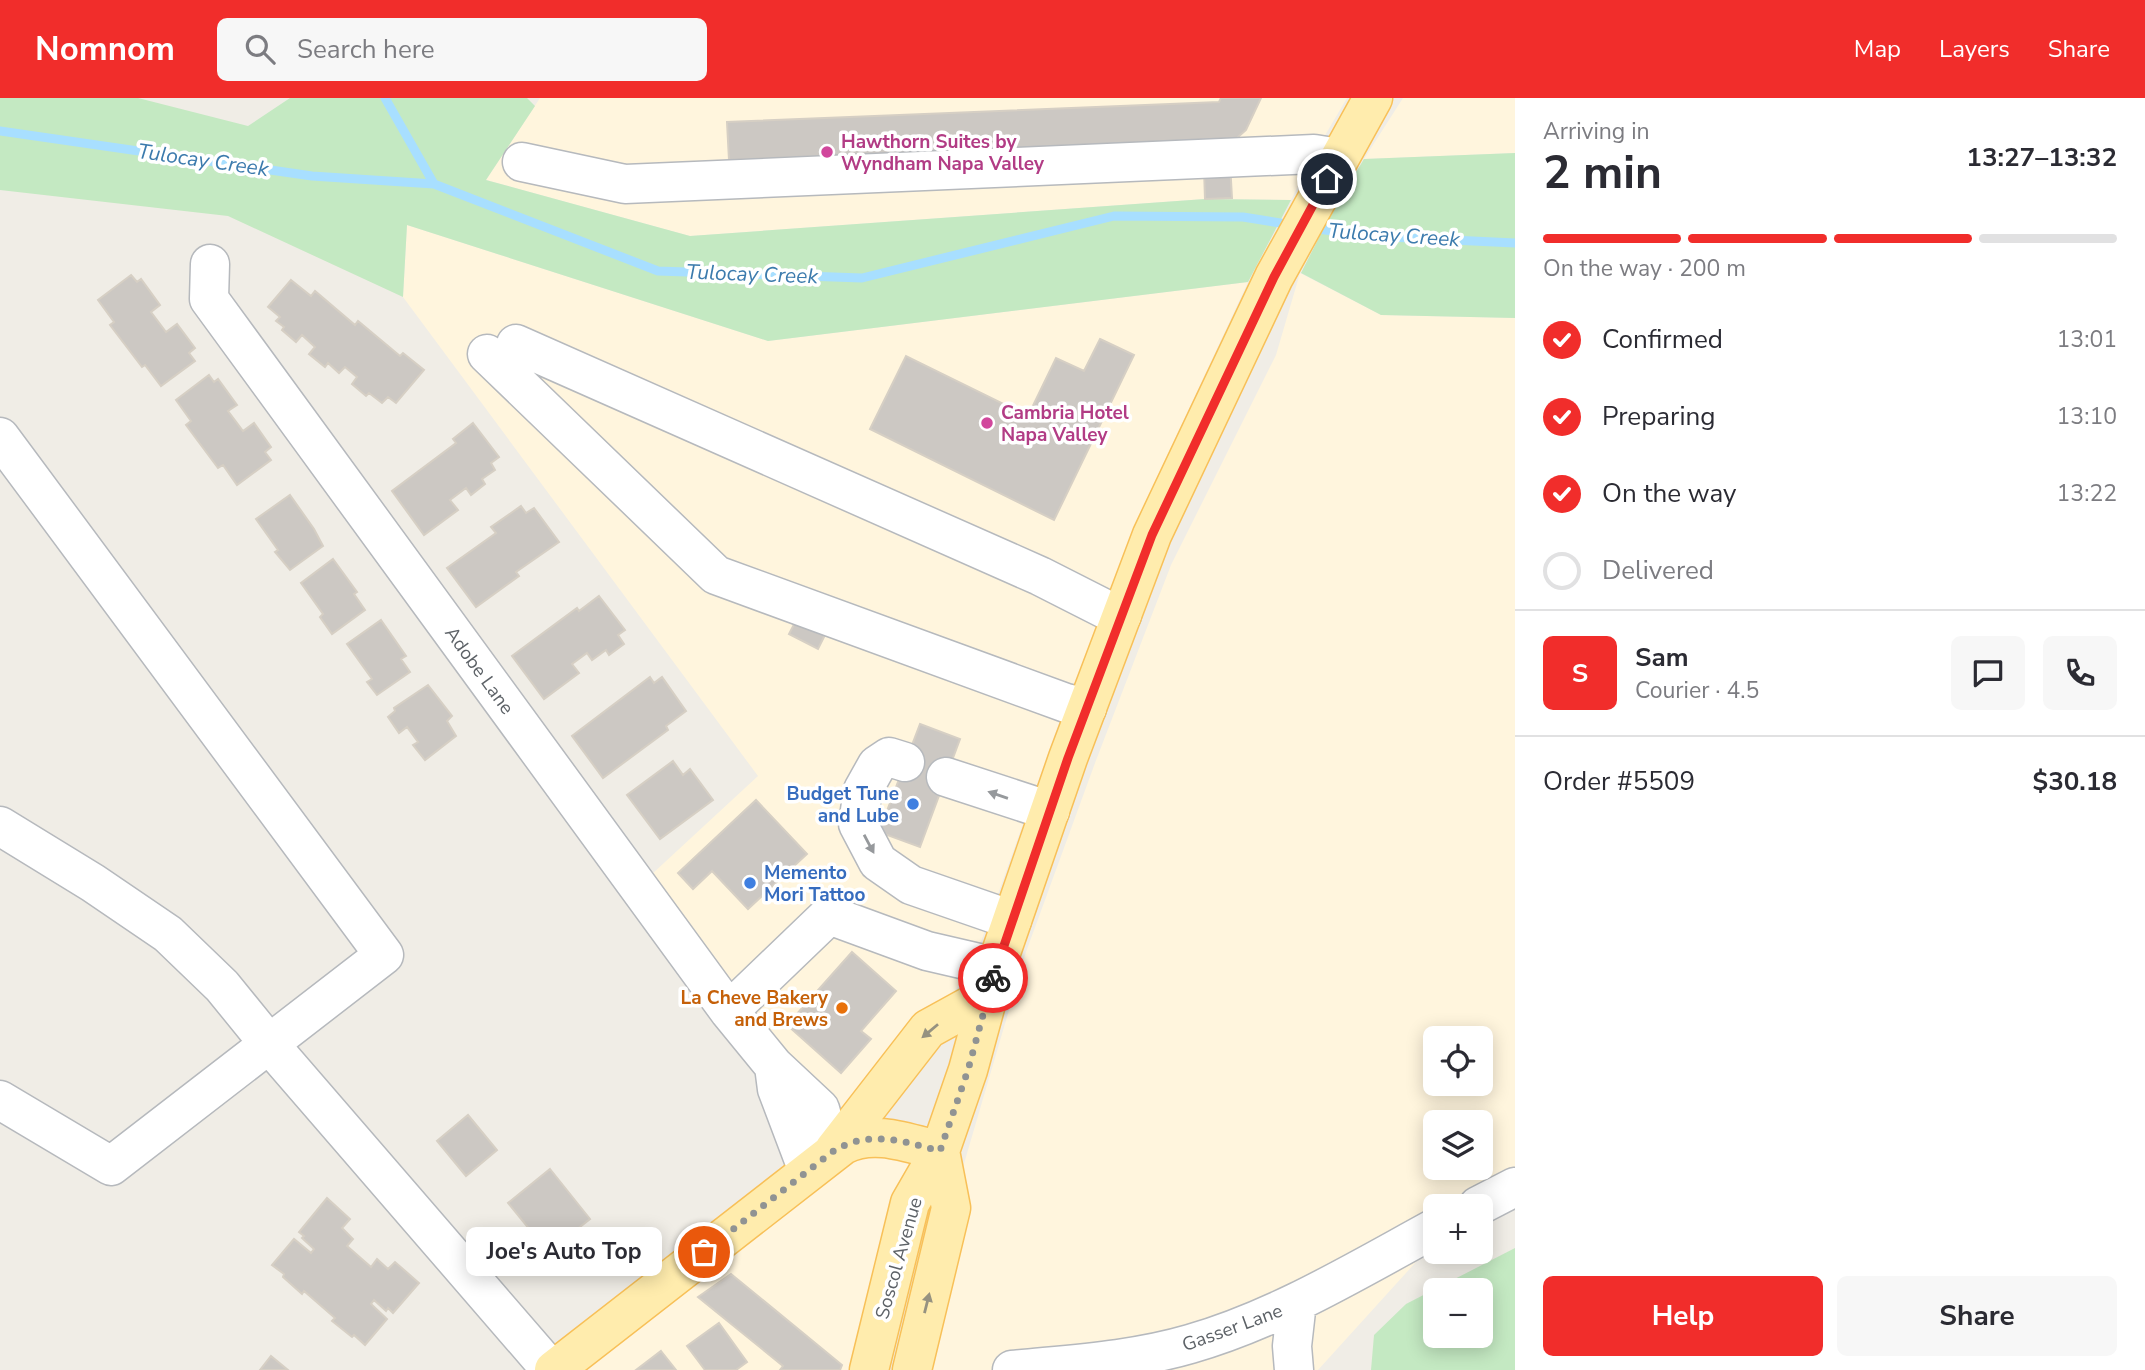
<!DOCTYPE html>
<html lang="en">
<head>
<meta charset="utf-8">
<style>
	:root { --surface:#fff; --page:#f7f7f7; --text:#2b2b33; --muted:#7c7c81; --line:#e1e1e2; --accent:#f12d2b }
	body { margin:0; font-family:"Nunito Sans",sans-serif; background:var(--page); color:var(--text); height:100vh; display:flex; flex-direction:column; font-size:26px; white-space:nowrap }
	* { box-sizing:border-box; margin:0 }
	p { font-size:23px; color:var(--muted) }
	.icon { flex:none; width:38px; height:38px; fill:none; stroke:currentColor; stroke-width:2; stroke-linecap:round; stroke-linejoin:round }
	.map { position:relative; flex:1; overflow:hidden }
	.sheet { display:flex; flex-direction:column; background:var(--surface); width:630px }
	.sheet>* { flex:none }
	.buttons { position:absolute; left:1423px; top:928px; display:grid; gap:14px }
	.buttons a { display:grid; place-items:center; width:70px; height:70px; border-radius:10px; background:var(--surface); box-shadow:0 4px 18px #0003; font-size:35px }
	.pin { position:absolute; display:grid; place-items:center; width:60px; height:60px; color:#fff; margin:-30px; border:4px solid #fff; border-radius:50%; box-shadow:0 2px 7px #0007 }
	.courier { position:absolute; display:grid; place-items:center; width:70px; height:70px; margin:-35px; border:5px solid #f12d2b; border-radius:50%; background:#fff; color:#222; box-shadow:0 2px 9px #0007 }
	.bubble { position:absolute; height:49px; border-radius:10px; background:var(--surface); box-shadow:0 4px 18px #0003; font-size:23px; font-weight:700; line-height:49px; text-align:center }
	.summary em { font-style:normal; font-weight:700 }
	.summary div { display:flex; flex-direction:column-reverse }
	.summary { display:flex; align-items:center; justify-content:space-between; height:119px; padding:0 28px }
	h1 { font-size:46px; font-weight:700; line-height:52px }
	.bar { display:grid; grid-template-columns:repeat(4,1fr); gap:10px 7px; align-content:center; height:84px; padding:0 28px }
	.bar i { height:9px; border-radius:5px; background:var(--line) }
	.bar .active { background:var(--accent) }
	.bar p { grid-column:span 4 }
	.line { display:flex; align-items:center; gap:18px; padding:0 28px; border-top:2px solid var(--line) }
	.line div { flex:1 }
	.round { display:grid; place-items:center; flex:none; width:74px; height:74px; border-radius:10px; background:var(--page) }
	ol { padding:0 28px; list-style:none }
	li { display:flex; align-items:center; gap:21px; height:77px }
	li p { margin-inline-start:auto }
	li .icon { padding:7px; border-radius:50%; background:var(--accent); color:#fff; stroke-width:4 }
	li:last-child { color:var(--muted) }
	li i { width:38px; height:38px; border:4px solid var(--line); border-radius:50% }
	.button { display:flex; gap:14px; margin-top:auto; padding:14px 28px }
	.button a { flex:1; height:80px; border-radius:10px; background:var(--accent); color:#fff; font-size:28px; font-weight:700; line-height:80px; text-align:center }
	.button a+a { background:var(--page); color:var(--text) }
	header { display:flex; align-items:center; gap:42px; box-sizing:border-box; height:98px; padding:0 35px; background:var(--accent); color:#fff }
	header strong { font-size:33px }
	nav { display:flex; gap:38px; margin-inline-start:auto; font-size:24px }
	.search { width:490px; height:63px; background:var(--page); display:flex; align-items:center; gap:18px; box-sizing:border-box; padding:0 24px; border-radius:10px; color:var(--muted); font-size:26px }
	main { display:flex; flex:1; min-height:0 }
	.map>svg:first-child { display:block }
	.commercial { fill:#fff5dd; fill-rule:evenodd }
	.green { fill:#c4e9c2; fill-rule:evenodd }
	.lines { fill:none; stroke-linecap:round; stroke-linejoin:round }
	.stream { stroke:#a8dfff; stroke-width:9 }
	.building { fill:#ccc8c3; stroke:#d6cfc4; stroke-width:2 }
	.minor-casing { stroke:#b6b9bd; stroke-width:41 }
	.major-casing { stroke:#f8c058; stroke-width:41 }
	.minor { stroke:#fff; stroke-width:38 }
	.major { stroke:#ffecad; stroke-width:38 }
	.oneway { fill:#96999c }
	.oneway2 { fill:#969280 }
	.done { stroke:#909393; stroke-width:7; stroke-dasharray:0 12.6 }
	.route { stroke:#f12d2b; stroke-width:9 }
	.hotel-dot { fill:#d1479c; stroke:#fff; stroke-width:2.5 }
	.shop-dot { fill:#3f7fe0; stroke:#fff; stroke-width:2.5 }
	.food-dot { fill:#e8710a; stroke:#fff; stroke-width:2.5 }
	.labels { text-anchor:middle; stroke-width:7; stroke-linejoin:round; paint-order:stroke }
	.hotel-label { font-size:19px; font-weight:bold; fill:#b23c85; stroke:#fff; text-anchor:start }
	.street-label { font-size:19px; fill:#5d6267; stroke:#fff }
	.shop-label { font-size:19px; font-weight:bold; fill:#366cbe; stroke:#fff; text-anchor:end }
	.food-label { font-size:19px; font-weight:bold; fill:#c56008; stroke:#fff; text-anchor:end }
	.water-label { font-size:21px; font-style:italic; fill:#3c7bad; stroke:#fff }
</style>
</head>
<body>
<header>
<strong>Nomnom</strong>
<div class="search"><svg class="icon" aria-label="search" viewBox="0 0 24 24"><circle cx="10" cy="10" r="6"/><path d="M15 15l6 6"/></svg>Search here</div>
<nav><a>Map</a><a>Layers</a><a>Share</a></nav>
</header>
<main>
<div class="map">
<svg width="1515" height="1272" viewBox="0 0 1515 1272">
	<rect width="100%" height="100%" fill="#f0ede6"/>
	<path class="commercial" d="M540,0H1347L1314,56L1291,102L1205,101L690,138L486,82Z
		M1403,0H1515V55L1364,61Z
		M407,127L768,243L1248,184L1160,373L1066,605L972,869L928,931L834,1052L926,1047L869,1272H554L832,1054L638,789L758,678L403,199Z
		M1300,175L1381,217L1515,220V1089L1478,1108H1435V1143L1318,1272H912L951,1110L1026,854L1095,665L1171,467L1276,257ZM1435,940H1480V985H1435ZM1435,1024H1480V1069H1435Z"/>
	<path class="green" d="M0,0H138L248,28L290,0H527L535,8L486,82L690,138L1205,101L1291,102L1248,184L768,243L407,127L403,199L228,118L0,92Z
		M1515,55V220L1381,217L1301,175L1332,114L1364,61Z
		M1515,1150V1272H1371L1374,1237L1406,1206ZM1435,1192H1480V1237H1435Z"/>
	<g class="lines">
		<path class="stream" d="M385,0L434,86
			M0,33L312,78L434,86L658,173L862,180L1114,118L1243,119L1293,127
			M1311,130L1368,138L1515,145"/>
	</g>
	<path class="building" d="M1221,0H1261L1246,32L1229,47L1232,100L1205,101L1203,42L729,62L727,24L1219,4Z
		M131,177L137,184L141,181L160,207L151,214L166,234L177,226L195,250L189,255L195,263L161,288L145,267L142,269L110,227L114,224L98,202Z
		M291,182L311,198L315,193L355,227L358,223L400,258L403,255L424,272L396,305L388,299L382,305L369,295L366,298L352,286L357,279L345,269L339,275L328,265L325,269L309,256L315,249L302,237L296,244L282,232L284,229L276,223L280,219L268,209Z
		M1100,241L1134,257L1054,422L870,331L906,258L1028,318L1056,260L1084,273Z
		M209,277L214,284L218,281L237,307L228,313L243,333L254,325L271,349L265,354L271,362L237,387L223,367L218,370L186,327L191,323L176,302Z
		M473,325L499,359L491,365L495,372L482,381L485,386L471,397L466,390L450,402L458,412L424,437L392,393L456,345L453,341Z
		M290,397L314,431L323,448L290,472L275,454L278,452L256,421Z
		M521,408L526,415L534,410L559,444L516,474L519,478L476,509L447,470L496,435L491,429Z
		M333,461L357,494L354,496L365,512L332,536L320,519L323,516L301,485Z
		M599,498L625,532L618,537L624,546L609,557L606,552L592,562L587,555L572,566L579,575L544,601L512,558L577,510L579,513Z
		M803,509L832,523L818,551L789,536Z
		M381,522L406,558L401,561L410,574L377,597L367,584L372,581L347,546Z
		M650,579L654,585L662,579L686,613L666,628L668,632L603,680L572,638Z
		M428,587L452,618L447,623L456,638L425,662L413,647L418,644L407,629L399,635L388,619L395,613L394,610Z
		M920,626L960,641L920,749L879,734Z
		M673,663L683,677L690,671L713,702L660,741L627,697Z
		M756,702L807,756L748,811L712,773L693,791L678,775Z
		M852,854L896,893L861,933L871,941L841,975L787,927Z
		M468,1017L497,1052L466,1078L437,1043Z
		M550,1071L590,1121L548,1154L508,1105Z
		M327,1100L350,1121L342,1130L353,1141L347,1148L371,1169L377,1161L388,1171L395,1164L419,1185L393,1215L388,1210L386,1213L374,1202L371,1206L387,1221L365,1247L354,1237L352,1239L332,1223L335,1220L304,1193L302,1196L283,1179L284,1176L272,1167L294,1141L311,1155L314,1151L302,1140L304,1138L299,1134Z
		M731,1176L842,1267L840,1272H780L783,1268L698,1199Z
		M719,1225L747,1264L736,1272H705L687,1248Z
		M661,1253L676,1272H636Z
		M271,1258L288,1272H260Z"/>
	<g class="lines">
		<g class="minor-casing">
			<path id="minor" d="M522,64L625,86L1314,56L1339,60
				M210,166L209,201L729,913L774,968L820,1011L832,1054
				M516,246L1040,478L1105,511L1122,517
				M487,256L716,477L1066,605L1087,610
				M0,339L384,857L111,1068L0,1002
				M905,664L889,659L877,667L863,692L858,726L878,764L911,787L1012,822
				M946,679L1050,713
				M0,728L93,785L168,836L222,888L270,947L551,1272
				M729,913L829,817L927,853L996,869
				M774,968L777,991L808,1073
				M1478,1108L1515,1089
				M1012,1272C1071,1266 1132,1263 1190,1246C1277,1221 1356,1173 1435,1130
				M1294,1272L1292,1248L1297,1204"/>
		</g>
		<g class="major-casing">
			<path id="major" d="M834,1052L928,931L988,898
				M554,1272L843,1047C874,1031 908,1045 940,1053
				M869,1272L910,1105L940,1053L968,972L996,869L1068,660L1152,437L1274,179L1373,0
				M912,1272L951,1110L940,1053"/>
		</g>
		<use href="#minor" class="minor"/>
		<use href="#major" class="major"/>
	</g>
	<defs><path id="oneway-solid" d="M-6-.8H1V-3.2L6.5 0L1 3.2V.8H-6Z" transform="scale(1.75)"/></defs>
	<g class="oneway">
		<use href="#oneway-solid" transform="translate(998 697) rotate(-161)"/>
		<use href="#oneway-solid" transform="translate(869 746) rotate(62)"/>
	</g>
	<g class="oneway2">
		<use href="#oneway-solid" transform="translate(930 933) rotate(140)"/>
		<use href="#oneway-solid" transform="translate(927 1205) rotate(-76)"/>
	</g>
	<g class="lines">
		<path class="done" d="M704,1154L832,1054C868,1031 902,1043 940,1053L968,972L993,880"/>
		<path class="route" d="M993,880L1068,660L1152,437L1274,179L1327,81"/>
	</g>
	<g class="hotel-dot">
		<circle cx="827" cy="54" r="7"/>
		<circle cx="987" cy="325" r="7"/>
	</g>
	<g class="shop-dot">
		<circle cx="913" cy="706" r="7"/>
		<circle cx="750" cy="785" r="7"/>
	</g>
	<circle class="food-dot" cx="842" cy="910" r="7"/>
	<g class="labels">
		<g class="hotel-label">
			<text x="841" y="50">Hawthorn Suites by<tspan x="841" dy="22">Wyndham Napa Valley</tspan></text>
			<text x="1001" y="321">Cambria Hotel<tspan x="1001" dy="22">Napa Valley</tspan></text>
		</g>
		<g class="street-label">
			<text transform="translate(480 572) rotate(54)" y="7">Adobe Lane</text>
			<text transform="translate(898 1160) rotate(-74)" y="7">Soscol Avenue</text>
			<text transform="translate(1232 1229) rotate(-20)" y="7">Gasser Lane</text>
		</g>
		<g class="shop-label">
			<text x="899" y="702">Budget Tune<tspan x="899" dy="22">and Lube</tspan></text>
			<text x="764" y="781" text-anchor="start">Memento<tspan x="764" dy="22">Mori Tattoo</tspan></text>
		</g>
		<g class="food-label">
			<text x="828" y="906">La Cheve Bakery<tspan x="828" dy="22">and Brews</tspan></text>
		</g>
		<g class="water-label">
			<text transform="translate(203 62) rotate(8)" y="7">Tulocay Creek</text>
			<text transform="translate(1394 137) rotate(4)" y="7">Tulocay Creek</text>
			<text transform="translate(752 176) rotate(2)" y="7">Tulocay Creek</text>
		</g>
	</g>
</svg>
<div class="buttons">
<a><svg class="icon" aria-label="locate" viewBox="0 0 24 24"><circle cx="12" cy="12" r="6"/><path d="M12 2v4M12 18v4M2 12h4M18 12h4"/></svg></a>
<a><svg class="icon" aria-label="layers" viewBox="0 0 24 24"><path d="M12 4l9 5-9 5-9-5zM3 14l9 5 9-5"/></svg></a>
<a>+</a>
<a>−</a>
</div>
<div class="pin" style="left:704px;top:1154px;background:#ea580c"><svg class="icon" aria-label="bag" viewBox="0 0 24 24"><path d="M5 8h14l-1 12H6zM9 8a3 3 0 0 1 6 0"/></svg></div>
<div class="pin" style="left:1327px;top:81px;background:#1f2937"><svg class="icon" aria-label="home" viewBox="0 0 24 24"><path d="M3 11l9-7 9 7M6 9v11h12V9"/></svg></div>
<div class="courier" style="left:993px;top:880px"><svg class="icon" aria-label="bike" viewBox="0 0 24 24"><circle cx="6" cy="16" r="4"/><circle cx="18" cy="16" r="4"/><path d="M6 16l4-8h5l3 8M10 8l3 8H6M13 5h3"/></svg></div>
<div class="bubble" style="left:466px;top:1129px;width:196px">Joe's Auto Top</div>
</div>
<section class="sheet">
<div class="summary"><div><h1>2 min</h1><p>Arriving in</p></div><em>13:27–13:32</em></div>
<div class="bar"><i class="active"></i><i class="active"></i><i class="active"></i><i></i><p>On the way · 200 m</p></div>
<ol>
<li><svg class="icon" aria-label="check" viewBox="0 0 24 24"><path d="M5 12l5 5 9-10"/></svg>Confirmed<p>13:01</p></li>
<li><svg class="icon" aria-label="check" viewBox="0 0 24 24"><path d="M5 12l5 5 9-10"/></svg>Preparing<p>13:10</p></li>
<li><svg class="icon" aria-label="check" viewBox="0 0 24 24"><path d="M5 12l5 5 9-10"/></svg>On the way<p>13:22</p></li>
<li><i></i>Delivered</li>
</ol>
<div class="line" style="height:126px"><b class="round" style="background:var(--accent);color:#fff">S</b><div><b>Sam</b><p>Courier · 4.5</p></div><a class="round"><svg class="icon" aria-label="chat" viewBox="0 0 24 24"><path d="M4 5h16v11H9l-5 4z"/></svg></a><a class="round"><svg class="icon" aria-label="phone" viewBox="0 0 24 24"><path d="M5 4h4l2 5-3 2q2 4 5 5l2-3 5 2v4C11 20 4 13 5 4z"/></svg></a></div>
<div class="line" style="height:91px"><div>Order #5509</div><b>$30.18</b></div>
<div class="button"><a>Help</a><a>Share</a></div>
</section>
</main>
</body>
</html>
